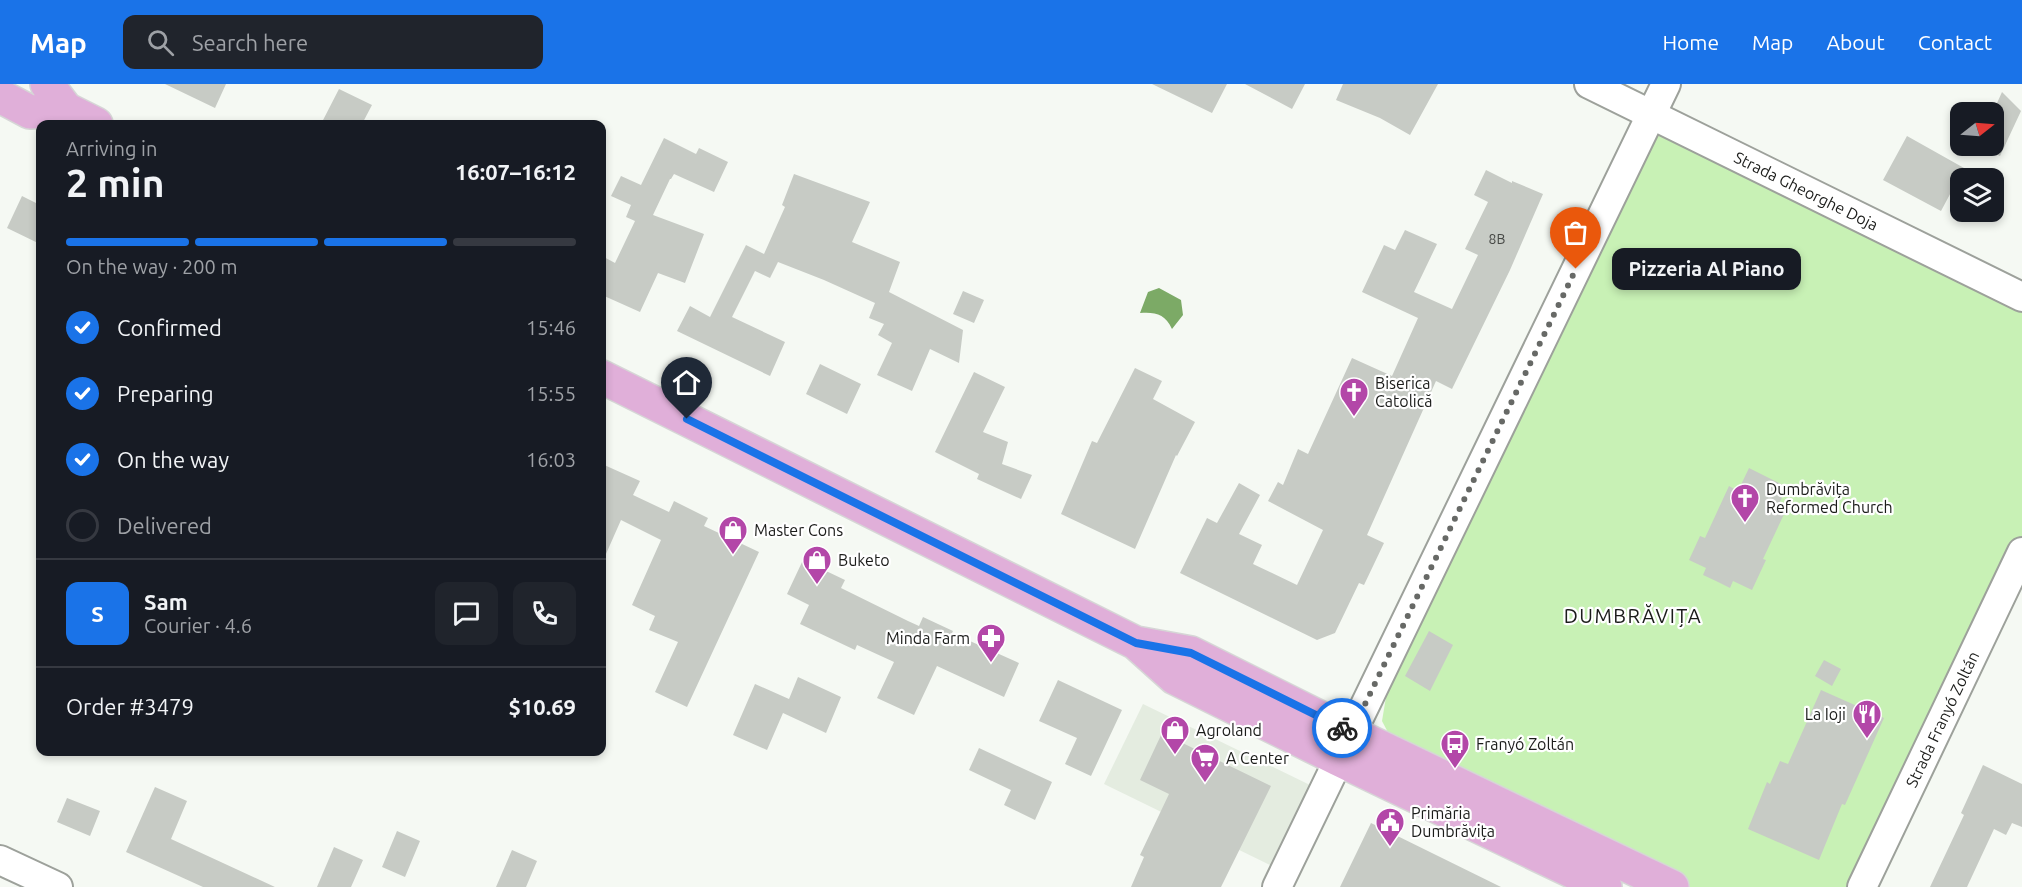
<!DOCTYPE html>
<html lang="en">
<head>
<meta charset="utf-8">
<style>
	:root { --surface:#171b24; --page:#20242c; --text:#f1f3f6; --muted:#9ea1a6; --line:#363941; --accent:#1a73e8 }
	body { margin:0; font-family:Ubuntu,sans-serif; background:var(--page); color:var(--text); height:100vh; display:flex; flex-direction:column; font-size:22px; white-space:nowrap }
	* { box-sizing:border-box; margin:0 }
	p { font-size:20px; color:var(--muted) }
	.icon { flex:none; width:33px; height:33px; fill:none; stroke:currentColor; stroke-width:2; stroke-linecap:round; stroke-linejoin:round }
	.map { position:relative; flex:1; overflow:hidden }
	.side { position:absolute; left:36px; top:36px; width:570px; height:636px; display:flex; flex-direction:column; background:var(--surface); border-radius:12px; box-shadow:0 3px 9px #0003 }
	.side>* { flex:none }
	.needle { width:39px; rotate:73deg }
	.tools { position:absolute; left:1950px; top:18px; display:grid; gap:12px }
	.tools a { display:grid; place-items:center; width:54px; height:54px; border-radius:12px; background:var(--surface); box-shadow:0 3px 9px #0003; font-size:30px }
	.pin { position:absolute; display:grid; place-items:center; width:51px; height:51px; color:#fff; margin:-62px -26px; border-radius:50% 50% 50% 0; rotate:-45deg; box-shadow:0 0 6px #0007 }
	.pin .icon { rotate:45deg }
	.courier { position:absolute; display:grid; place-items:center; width:60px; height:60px; margin:-30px; border:4px solid #1a73e8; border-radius:50%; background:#fff; color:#222; box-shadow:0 2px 8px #0007 }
	.bubble { position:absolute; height:42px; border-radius:12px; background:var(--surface); box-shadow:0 3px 9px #0003; font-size:20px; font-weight:700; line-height:42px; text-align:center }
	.overview em { font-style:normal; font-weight:700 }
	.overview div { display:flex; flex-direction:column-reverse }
	.overview { display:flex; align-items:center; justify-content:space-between; height:102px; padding:0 30px }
	h1 { font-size:39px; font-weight:700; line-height:45px }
	.bar { display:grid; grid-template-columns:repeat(4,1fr); gap:9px 6px; align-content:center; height:72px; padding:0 30px }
	.bar i { height:8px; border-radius:4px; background:var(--line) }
	.bar .on { background:var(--accent) }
	.bar p { grid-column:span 4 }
	.line { display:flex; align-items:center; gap:15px; padding:0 30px; border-top:2px solid var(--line) }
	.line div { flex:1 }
	.round { display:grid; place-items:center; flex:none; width:63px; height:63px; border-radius:12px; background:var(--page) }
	ol { padding:0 30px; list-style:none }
	li { display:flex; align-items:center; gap:18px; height:66px }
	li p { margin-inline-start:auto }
	li .icon { padding:6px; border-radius:50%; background:var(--accent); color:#fff; stroke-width:4 }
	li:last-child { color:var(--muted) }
	li i { width:33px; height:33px; border:3px solid var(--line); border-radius:50% }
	header { display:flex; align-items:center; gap:36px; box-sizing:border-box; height:84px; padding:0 30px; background:var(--accent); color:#fff }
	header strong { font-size:28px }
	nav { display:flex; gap:33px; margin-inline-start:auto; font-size:21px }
	.search { width:420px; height:54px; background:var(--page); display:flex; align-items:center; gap:15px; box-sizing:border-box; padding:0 21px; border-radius:12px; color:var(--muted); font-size:22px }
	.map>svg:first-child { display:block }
	.built { fill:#e4ece0 }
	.green { fill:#c8f1b5 }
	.water { fill:#7caa66 }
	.building { fill:#c7cbc5 }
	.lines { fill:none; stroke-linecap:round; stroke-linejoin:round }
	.minor-casing { stroke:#9da19b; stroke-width:32 }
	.major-casing { stroke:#d6d6d6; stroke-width:36 }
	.minor { stroke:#fff; stroke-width:28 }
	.major { stroke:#e0afd9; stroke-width:33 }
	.done { stroke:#676966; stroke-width:6; stroke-dasharray:0 10.8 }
	.route { stroke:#1a73e8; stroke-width:8 }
	.labels { text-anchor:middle; stroke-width:4.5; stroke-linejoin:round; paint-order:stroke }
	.number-label { font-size:14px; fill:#464845 }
	.street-label { font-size:16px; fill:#1b1c1a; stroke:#fff }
	.poi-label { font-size:16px; fill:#1b1c1a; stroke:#fff; text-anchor:start }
	.quarter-label { font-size:20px; letter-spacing:1.5px; fill:#1b1c1a; stroke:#fff }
</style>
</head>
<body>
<header>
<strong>Map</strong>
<div class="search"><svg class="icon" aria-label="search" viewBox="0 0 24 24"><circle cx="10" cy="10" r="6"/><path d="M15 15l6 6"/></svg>Search here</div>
<nav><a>Home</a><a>Map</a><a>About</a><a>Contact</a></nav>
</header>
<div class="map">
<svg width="2022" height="803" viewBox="0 0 2022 803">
	<rect width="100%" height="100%" fill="#f5f9f3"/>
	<path class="built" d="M1143,620L1310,701L1272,782L1104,700Z"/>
	<path class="green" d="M1652,30L2022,213V458L1849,803H1690L1393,658L1382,637L1386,613Z"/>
	<path class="water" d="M1159,204L1181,216L1183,231L1172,245C1165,230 1156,228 1140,229L1148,208Z"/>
	<path class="building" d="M165,0H226L215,24Z
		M1152,0H1227L1212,29Z
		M1245,0H1305L1292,25Z
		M1343,0H1438L1410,51L1380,34L1336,16Z
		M339,5L372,21L362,40H321Z
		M2002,8L2021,27L2000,72L1977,62H1994L1993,28Z
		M1907,52L1964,84L1941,127L1883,96Z
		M664,54L696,70L699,64L728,78L714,108L674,90L671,95H670L653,131L704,150L685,199L658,189L640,228L602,211V172L615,179L635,137L626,133L631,121L611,112L621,92L641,101Z
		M1486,86L1512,99V97L1543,110L1510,186L1452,305L1436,297L1367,451L1384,459L1364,501L1359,499L1335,549L1317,556L1180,489L1207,434L1217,439L1239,399L1260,411L1239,450L1262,461L1253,480L1297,501L1323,446L1268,417L1278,398L1283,401L1298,365L1308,370L1352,274L1392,292L1418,234L1362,208L1384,161L1395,166L1405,146L1437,160L1414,208L1452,225L1478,171L1465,165L1488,118L1474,111Z
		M794,90L870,118L852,158L900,178L889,208L963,246L959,279L930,265L912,307L877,291L892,259L878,251L884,240L869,234L875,219L824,196L778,178L770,194L755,187L732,233L785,258L770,292L677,247L690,222L710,233L746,161L764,170L785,123L782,121Z
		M22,112L40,121V160L7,144Z
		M963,207L984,216L974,239L953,230Z
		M820,280L861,300L847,330L806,310Z
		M1135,284L1162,297L1153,315L1195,338L1177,372L1176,371L1135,465L1061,430L1092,357L1097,359Z
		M974,288L1005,303L983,348L1008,358L1002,380L1032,391L1021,415L977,395L979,390L935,368Z
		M602,380L640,397L633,411L669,428L674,417L708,434L704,442L759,468L687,623L655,608L678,558L649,546L655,532L632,521L661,456L621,436L602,479Z
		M1749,384L1787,403L1777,424L1785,428L1763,475L1766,476L1752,506L1733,497L1730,504L1716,497L1703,491L1706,484L1689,476L1700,452L1705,454L1729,402L1738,407Z
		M803,476L845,496L841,504L908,537L919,542L923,533L953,547L952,549L1019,579L1004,613L937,582L914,631L877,614L894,578L857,561L855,566L800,540L809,521L787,510Z
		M1429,547L1453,561L1430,607L1405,592Z
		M1824,576L1841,585L1832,602L1815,592Z
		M798,593L841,613L826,649L783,629L786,622L767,666L733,651L755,600L789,615Z
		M1058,596L1122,626L1091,692L1065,680L1077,654L1039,637Z
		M1821,606L1884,634L1845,721L1842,720L1819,776L1748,745L1767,698L1770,700L1780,677L1788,680Z
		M1162,649L1271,702L1221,803H1131L1144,773L1140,771L1169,710L1140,696Z
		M979,664L1052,698L1035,736L1004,721L1011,706L969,686Z
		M1983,681L2022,700V743L2012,739L2006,751L1994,745L1967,803H1930L1964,731L1961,729Z
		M155,703L187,717L171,755L275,803H203L126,768Z
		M67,714L100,727L90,752L57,738Z
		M1371,739L1501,803H1340Z
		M397,747L420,757L405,793L382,783Z
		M334,763L363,776L351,803H317Z
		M512,766L537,777L526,803H496Z"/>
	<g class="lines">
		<g class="minor-casing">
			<g id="minor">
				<path id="s1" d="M1589,0L2022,213"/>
				<path d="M0,776L58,803"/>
				<path d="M1277,803L1666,0"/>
				<path id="s2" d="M1862,803L2022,468"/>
			</g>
		</g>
		<g class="major-casing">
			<path id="major" d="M47,0L66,25L96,40
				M0,12L30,28L66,25
				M602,293L1136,559L1175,594L1338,675L1605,803
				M1136,559L1191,569L1351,649L1672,803"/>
		</g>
		<use href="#minor" class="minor"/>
		<use href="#major" class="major"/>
	</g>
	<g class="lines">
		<path class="done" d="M1342,644L1351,649L1576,185"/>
		<path class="route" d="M687,335L1136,559L1191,569L1342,644"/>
	</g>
	<defs>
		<g id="church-pin" transform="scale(1.5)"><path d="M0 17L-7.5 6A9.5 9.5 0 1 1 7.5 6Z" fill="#b347a8" stroke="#fff"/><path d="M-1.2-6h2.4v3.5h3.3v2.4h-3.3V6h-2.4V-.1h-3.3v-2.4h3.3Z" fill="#fff"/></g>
		<g id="shop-pin" transform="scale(1.5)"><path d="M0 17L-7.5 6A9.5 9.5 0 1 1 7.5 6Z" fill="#b347a8" stroke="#fff"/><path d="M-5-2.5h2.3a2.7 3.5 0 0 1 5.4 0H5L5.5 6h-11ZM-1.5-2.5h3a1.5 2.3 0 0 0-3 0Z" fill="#fff"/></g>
		<g id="pharmacy-pin" transform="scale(1.5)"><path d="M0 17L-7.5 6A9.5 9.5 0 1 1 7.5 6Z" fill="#b347a8" stroke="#fff"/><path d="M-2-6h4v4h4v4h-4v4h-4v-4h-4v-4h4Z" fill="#fff"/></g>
		<g id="restaurant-pin" transform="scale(1.5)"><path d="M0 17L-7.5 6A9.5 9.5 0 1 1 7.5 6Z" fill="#b347a8" stroke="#fff"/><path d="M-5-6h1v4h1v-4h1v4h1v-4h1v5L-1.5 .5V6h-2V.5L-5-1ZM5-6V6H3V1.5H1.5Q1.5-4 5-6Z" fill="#fff"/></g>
		<g id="bus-pin" transform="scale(1.5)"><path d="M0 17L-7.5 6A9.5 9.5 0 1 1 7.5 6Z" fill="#b347a8" stroke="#fff"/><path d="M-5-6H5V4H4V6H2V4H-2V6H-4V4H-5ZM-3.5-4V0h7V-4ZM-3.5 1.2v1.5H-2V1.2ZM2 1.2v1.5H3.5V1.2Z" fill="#fff"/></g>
		<g id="supermarket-pin" transform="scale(1.5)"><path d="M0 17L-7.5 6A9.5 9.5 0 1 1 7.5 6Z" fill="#b347a8" stroke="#fff"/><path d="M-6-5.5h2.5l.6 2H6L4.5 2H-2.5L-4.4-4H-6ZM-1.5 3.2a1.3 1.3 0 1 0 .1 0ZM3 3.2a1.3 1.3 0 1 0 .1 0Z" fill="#fff"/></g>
		<g id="civic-pin" transform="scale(1.5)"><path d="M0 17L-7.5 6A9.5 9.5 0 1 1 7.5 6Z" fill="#b347a8" stroke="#fff"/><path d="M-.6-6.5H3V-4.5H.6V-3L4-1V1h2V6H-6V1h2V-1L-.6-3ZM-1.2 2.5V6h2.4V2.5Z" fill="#fff"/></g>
	</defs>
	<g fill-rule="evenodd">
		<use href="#church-pin" x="1354" y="308"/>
		<use href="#church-pin" x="1745" y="414"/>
		<use href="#shop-pin" x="733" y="446"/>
		<use href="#shop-pin" x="817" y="476"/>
		<use href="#pharmacy-pin" x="991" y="554"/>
		<use href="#restaurant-pin" x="1867" y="630"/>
		<use href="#shop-pin" x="1175" y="646"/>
		<use href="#bus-pin" x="1455" y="660"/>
		<use href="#supermarket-pin" x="1205" y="674"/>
		<use href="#civic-pin" x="1390" y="738"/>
	</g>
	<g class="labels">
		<g class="number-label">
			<text x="1497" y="160">8B</text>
		</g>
		<g class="street-label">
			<text dy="6" stroke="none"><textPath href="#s1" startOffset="242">Strada Gheorghe Doja</textPath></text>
			<text dy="6" stroke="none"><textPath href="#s2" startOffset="186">Strada Franyó Zoltán</textPath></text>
		</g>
		<g class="poi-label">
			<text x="1375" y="305">Biserica<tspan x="1375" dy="18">Catolică</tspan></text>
			<text x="1766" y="411">Dumbrăvița<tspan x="1766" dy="18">Reformed Church</tspan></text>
			<text x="754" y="452">Master Cons</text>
			<text x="838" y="482">Buketo</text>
			<text x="970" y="560" text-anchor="end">Minda Farm</text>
			<text x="1846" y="636" text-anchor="end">La Ioji</text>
			<text x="1196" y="652">Agroland</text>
			<text x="1476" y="666">Franyó Zoltán</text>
			<text x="1226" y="680">A Center</text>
			<text x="1411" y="735">Primăria<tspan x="1411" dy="18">Dumbrăvița</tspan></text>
		</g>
		<g class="quarter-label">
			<text x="1633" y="539">DUMBRĂVIȚA</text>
		</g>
	</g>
</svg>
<div class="tools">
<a><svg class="needle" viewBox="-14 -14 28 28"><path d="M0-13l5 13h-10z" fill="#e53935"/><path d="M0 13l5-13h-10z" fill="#9ea1a6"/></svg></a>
<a><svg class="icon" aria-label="layers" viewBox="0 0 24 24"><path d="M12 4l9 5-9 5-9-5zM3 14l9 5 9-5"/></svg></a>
</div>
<div class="pin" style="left:1576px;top:185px;background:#ea580c"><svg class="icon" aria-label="bag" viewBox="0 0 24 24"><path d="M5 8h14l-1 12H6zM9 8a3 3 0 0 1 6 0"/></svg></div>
<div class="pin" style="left:687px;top:335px;background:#1f2937"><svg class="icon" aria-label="home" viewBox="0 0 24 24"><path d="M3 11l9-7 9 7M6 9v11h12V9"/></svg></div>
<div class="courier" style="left:1342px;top:644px"><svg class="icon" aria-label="bike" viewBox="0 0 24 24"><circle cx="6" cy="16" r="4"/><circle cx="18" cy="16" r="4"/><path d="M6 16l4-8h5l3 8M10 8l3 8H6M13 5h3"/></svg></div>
<div class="bubble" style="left:1612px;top:164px;width:189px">Pizzeria Al Piano</div>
<section class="side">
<div class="overview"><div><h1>2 min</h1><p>Arriving in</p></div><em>16:07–16:12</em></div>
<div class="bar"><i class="on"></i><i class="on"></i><i class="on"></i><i></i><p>On the way · 200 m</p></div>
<ol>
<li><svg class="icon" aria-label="check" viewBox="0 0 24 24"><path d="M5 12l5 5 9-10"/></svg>Confirmed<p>15:46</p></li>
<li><svg class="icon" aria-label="check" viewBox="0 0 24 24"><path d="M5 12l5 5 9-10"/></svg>Preparing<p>15:55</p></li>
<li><svg class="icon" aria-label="check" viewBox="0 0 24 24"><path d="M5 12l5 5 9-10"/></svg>On the way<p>16:03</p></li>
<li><i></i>Delivered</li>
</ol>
<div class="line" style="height:108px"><b class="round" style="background:var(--accent);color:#fff">S</b><div><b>Sam</b><p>Courier · 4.6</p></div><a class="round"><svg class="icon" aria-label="chat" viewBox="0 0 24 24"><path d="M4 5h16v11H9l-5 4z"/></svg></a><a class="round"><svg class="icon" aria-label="phone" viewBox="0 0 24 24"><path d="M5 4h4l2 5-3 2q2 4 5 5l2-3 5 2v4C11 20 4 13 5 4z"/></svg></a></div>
<div class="line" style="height:78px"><div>Order #3479</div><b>$10.69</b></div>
</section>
</div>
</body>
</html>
